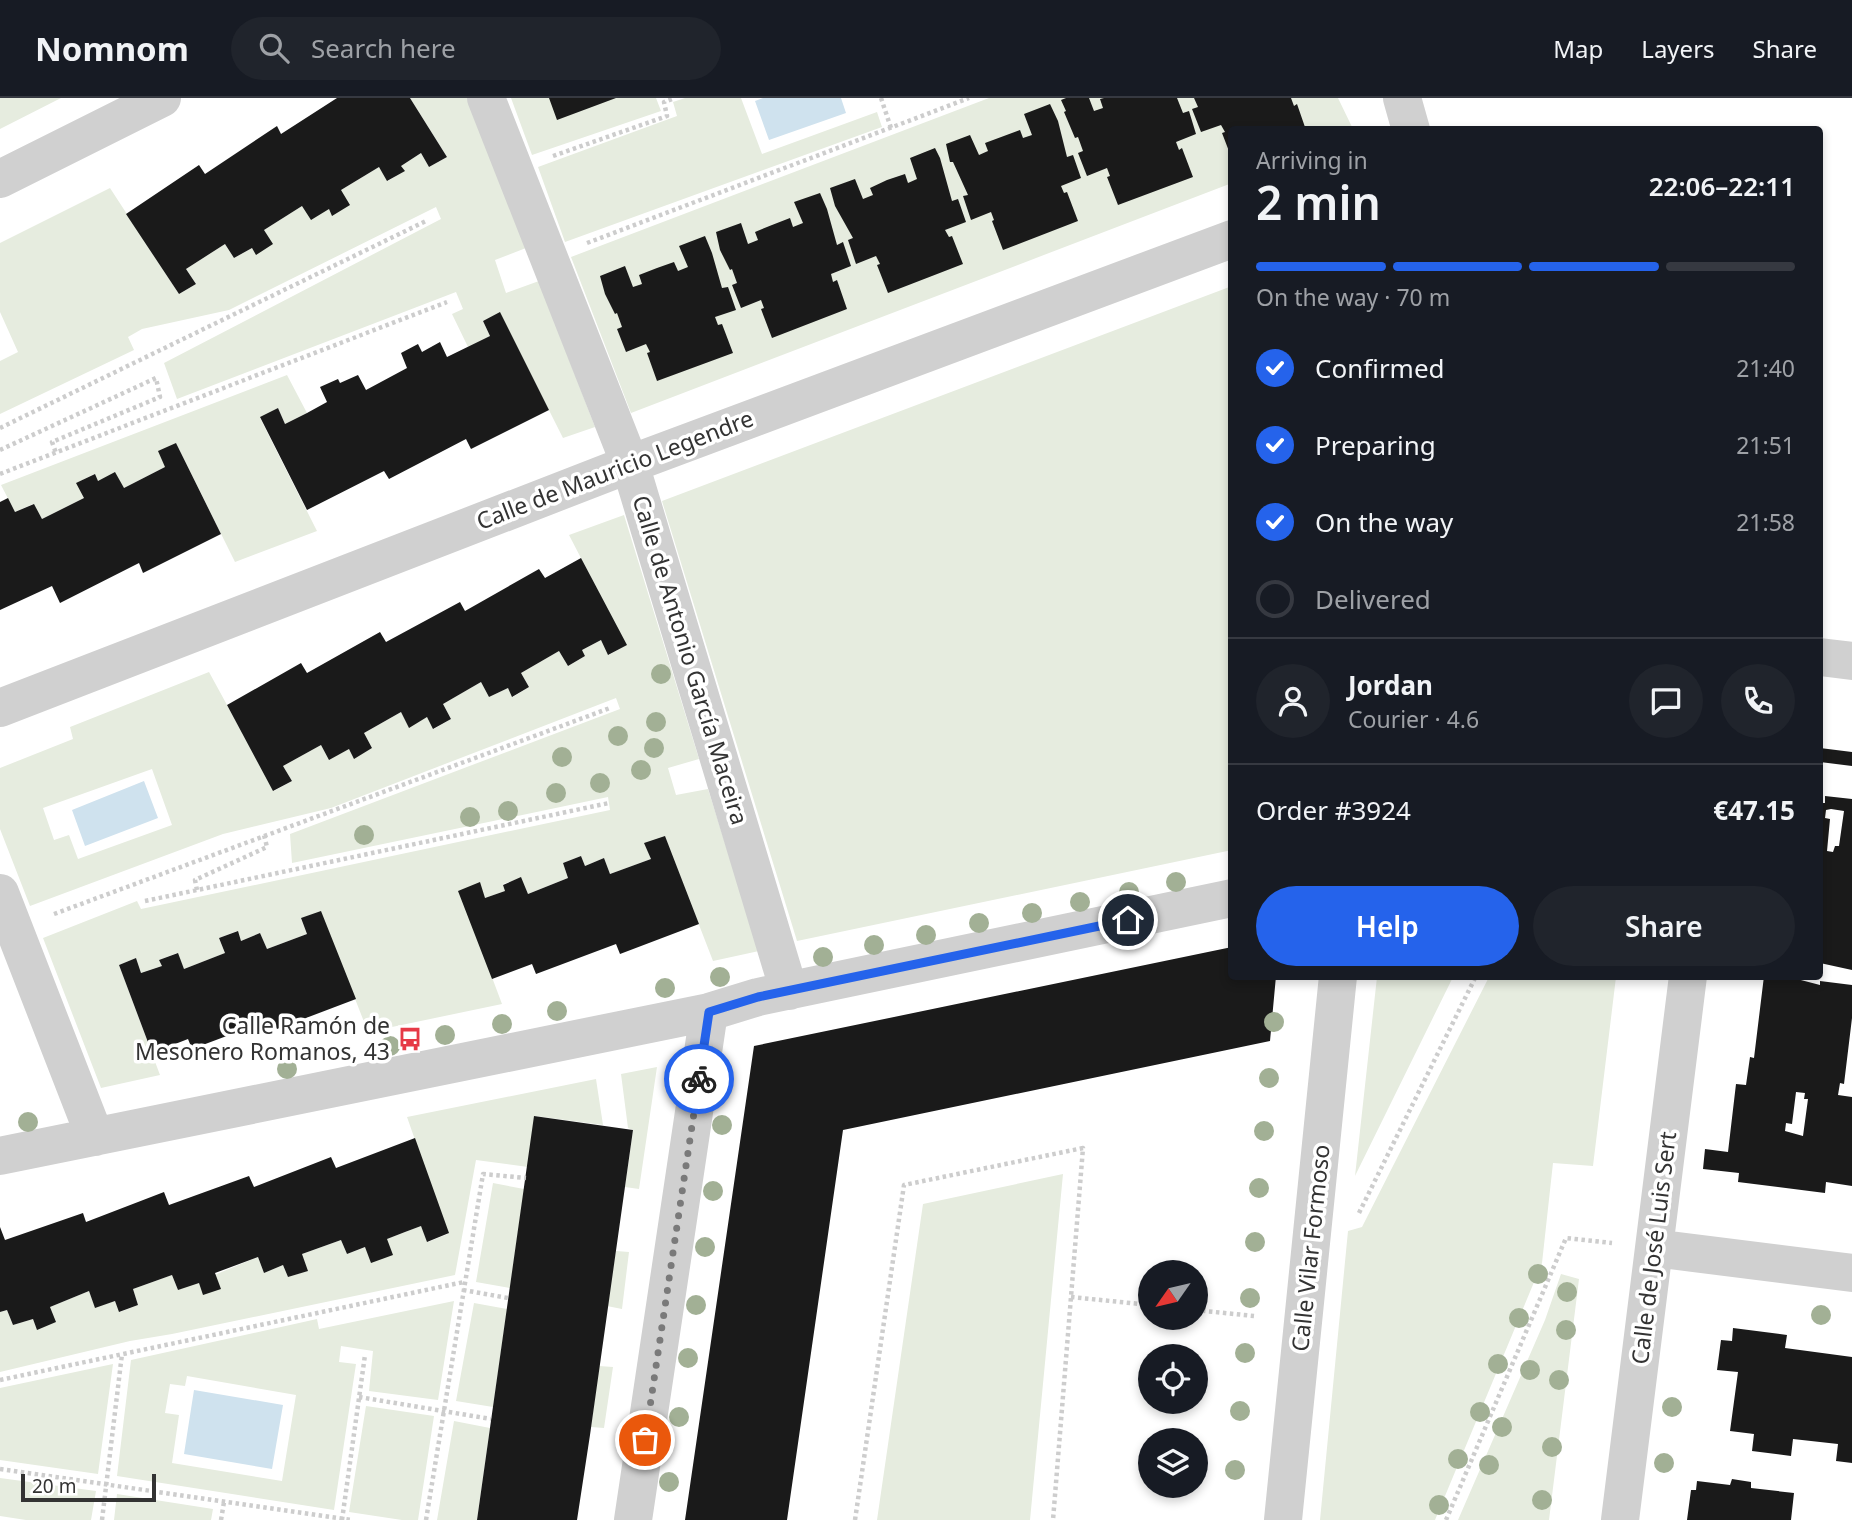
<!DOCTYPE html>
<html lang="en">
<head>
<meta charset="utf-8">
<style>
	:root { --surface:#171b24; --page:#20242c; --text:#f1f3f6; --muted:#9ea1a6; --line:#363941; --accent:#2563eb }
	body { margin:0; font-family:"Noto Sans",sans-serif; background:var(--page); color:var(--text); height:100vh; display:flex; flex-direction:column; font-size:26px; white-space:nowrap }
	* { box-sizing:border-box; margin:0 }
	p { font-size:23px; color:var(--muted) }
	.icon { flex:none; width:38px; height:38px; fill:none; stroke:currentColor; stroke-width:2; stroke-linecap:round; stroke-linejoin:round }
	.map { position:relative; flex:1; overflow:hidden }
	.details { position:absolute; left:1228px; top:28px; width:595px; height:854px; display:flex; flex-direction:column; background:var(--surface); border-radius:7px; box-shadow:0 4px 10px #0003 }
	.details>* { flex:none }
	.needle { width:46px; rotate:236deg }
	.tools { position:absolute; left:1138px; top:1162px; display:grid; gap:14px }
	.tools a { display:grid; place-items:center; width:70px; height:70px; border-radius:50%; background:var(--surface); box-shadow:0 4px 10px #0003; font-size:35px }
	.scale { position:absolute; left:21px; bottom:18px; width:135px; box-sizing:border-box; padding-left:7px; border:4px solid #333; border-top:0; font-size:19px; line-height:24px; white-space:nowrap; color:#333; -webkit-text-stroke:5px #fff; paint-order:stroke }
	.pin { position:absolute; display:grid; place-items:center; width:60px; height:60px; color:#fff; margin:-30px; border:4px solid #fff; border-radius:50%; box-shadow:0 2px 7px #0007 }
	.courier { position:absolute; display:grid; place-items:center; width:70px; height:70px; margin:-35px; border:5px solid #2563eb; border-radius:50%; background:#fff; color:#222; box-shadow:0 2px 9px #0007 }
	.head em { font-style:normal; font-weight:600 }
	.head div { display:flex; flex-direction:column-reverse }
	.head { display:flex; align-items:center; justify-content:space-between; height:119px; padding:0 28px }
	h1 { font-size:46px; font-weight:600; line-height:52px }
	.bar { display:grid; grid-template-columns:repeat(4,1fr); gap:10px 7px; align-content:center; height:84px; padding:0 28px }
	.bar i { height:9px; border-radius:5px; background:var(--line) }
	.bar .selected { background:var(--accent) }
	.bar p { grid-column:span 4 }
	.line { display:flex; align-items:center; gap:18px; padding:0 28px; border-top:2px solid var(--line) }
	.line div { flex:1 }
	.round { display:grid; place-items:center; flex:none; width:74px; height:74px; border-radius:37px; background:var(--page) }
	ol { padding:0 28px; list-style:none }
	li { display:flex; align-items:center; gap:21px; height:77px }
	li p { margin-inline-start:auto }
	li .icon { padding:7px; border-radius:50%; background:var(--accent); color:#fff; stroke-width:4 }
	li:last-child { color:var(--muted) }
	li i { width:38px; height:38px; border:4px solid var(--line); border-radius:50% }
	.action { display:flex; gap:14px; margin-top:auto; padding:14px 28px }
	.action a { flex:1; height:80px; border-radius:42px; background:var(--accent); color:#fff; font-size:28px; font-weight:600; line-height:80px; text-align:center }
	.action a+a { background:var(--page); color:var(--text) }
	header { display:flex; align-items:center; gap:42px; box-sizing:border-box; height:98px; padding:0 35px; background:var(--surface); border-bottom:2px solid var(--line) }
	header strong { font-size:33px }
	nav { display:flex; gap:38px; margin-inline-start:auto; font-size:24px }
	.search { width:490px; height:63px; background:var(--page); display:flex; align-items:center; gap:18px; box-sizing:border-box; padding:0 24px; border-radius:38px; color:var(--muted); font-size:26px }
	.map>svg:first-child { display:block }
	.green { fill:#e6ecdf; fill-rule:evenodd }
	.water { fill:#cfe2ee }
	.building { fill:#1a1a1a; fill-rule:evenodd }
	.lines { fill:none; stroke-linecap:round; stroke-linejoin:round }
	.path { stroke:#cdcdcd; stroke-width:4.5; stroke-dasharray:3.5 3.5; stroke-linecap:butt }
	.street { stroke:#d0d0d0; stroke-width:38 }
	.tree { fill:#a2b095 }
	.done { stroke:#7a7a7a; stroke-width:7; stroke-dasharray:0 12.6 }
	.route { stroke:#2563eb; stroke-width:9 }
	.labels { text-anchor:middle; stroke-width:7; stroke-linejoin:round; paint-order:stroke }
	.street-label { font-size:23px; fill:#333; stroke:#fff }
	.poi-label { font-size:23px; fill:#333; stroke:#fff; text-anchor:end }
</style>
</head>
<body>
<header>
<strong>Nomnom</strong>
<div class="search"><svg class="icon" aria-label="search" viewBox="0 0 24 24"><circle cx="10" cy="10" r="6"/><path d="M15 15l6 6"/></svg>Search here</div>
<nav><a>Map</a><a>Layers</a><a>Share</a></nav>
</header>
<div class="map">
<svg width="1852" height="1422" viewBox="0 0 1852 1422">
	<rect width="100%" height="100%" fill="#fff"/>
	<path class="green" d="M0,0H61L0,31Z
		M410,0H468L526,150L495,162L506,195L539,183L595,329L563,340L500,215L483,223L490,238L468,249L452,216L463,211L456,194L177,301L164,265L441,121L436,109L229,212L142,231L128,239L134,252L0,316V263L18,254L0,214V145L110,90L179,196L196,186L186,171L225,146L234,160L252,150L256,156L272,146L264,132L302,108L329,111L332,117L341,92L379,69L388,83L404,73L401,68L421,55L429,69L447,59Z
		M511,0H656L661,13L532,57Z
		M685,0H741L762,56L877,14L882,29L565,144L538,69L677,18L673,4Z
		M989,0H1338L1353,31L1232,32V85L631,315L571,159Z
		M1232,188V752L797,843L662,403Z
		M287,277L307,315L285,326L278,310L260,320L317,433L235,464L176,345L165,369L124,390L98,383L94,376L77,385L84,400L42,421L33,406L15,414L1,387Z
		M624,417L699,661L668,670L676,697L708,691L759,853L713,863L665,739L645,745L651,761L610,776L604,760L585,768L581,758L563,765L568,780L528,796L521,780L503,786L505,793L485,800L484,858L502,906L368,934L321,814L301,821L307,836L267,851L260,835L241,843L237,833L219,840L225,855L184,871L177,855L159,862L162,868L141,875L136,860L119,867L160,977L101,990L43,840L137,803L141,811L610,712L608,699L292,765L290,736L620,611L616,600L331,710L223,736L30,808L0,731V670L73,641L70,629L209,574L274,693L292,683L283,668L321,647L329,661L349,651L354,660L372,650L364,635L401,614L409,629L427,619L434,631L451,621L443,606L481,584L489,599L508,590L513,599L529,589L521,575L559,553L568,568L585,558L582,552L601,542L609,557L626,547L569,437ZM152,671L172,727L78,761L69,737L54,742L43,710Z
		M1377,879H1453L1355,1078Z
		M1489,879H1616L1593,1068L1553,1065L1542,1165L1435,1422H1320L1348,1133L1362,1129Z
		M657,969L639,1091L625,1089L633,1032L628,1030L621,976Z
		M596,981L603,1027L535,1018L528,1069L476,1062L455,1177L172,1236L130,1243L0,1274V1214L7,1212L13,1227L33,1221L37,1231L55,1224L50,1209L89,1193L95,1209L115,1203L120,1214L138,1207L133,1191L172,1177L178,1192L258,1159L264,1175L283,1167L288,1179L307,1173L302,1156L341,1142L347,1156L421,1128L428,1144L448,1136L407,1019Z
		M1063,1076L1030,1422H877L923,1106Z
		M493,1085L524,1091L510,1190L476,1184Z
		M616,1153L629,1154L622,1211L607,1208Z
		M1561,1176L1579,1181L1549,1422H1458L1545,1222Z
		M454,1203L438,1302L369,1293L373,1253L341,1248L339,1264L356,1266L334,1412L117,1378L131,1262L317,1221L319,1231ZM187,1278L296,1297L282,1383L172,1365L179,1317L165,1315L170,1286L185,1288Z
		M474,1205L507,1211L493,1309L456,1303Z
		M113,1266L98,1376L0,1362V1290Z
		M599,1268L613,1269L604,1330L591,1329Z
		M366,1308L434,1318L418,1422H402L349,1414Z
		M454,1323L490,1330L477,1422H437Z
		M0,1380L96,1393L91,1422H26L0,1418Z
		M117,1396L213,1411L211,1422H114Z"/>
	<path class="water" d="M763,0H841L846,15L769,42L755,3Z
		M144,683L158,720L85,748L72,712Z
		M194,1292L283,1307L272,1371L184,1356Z"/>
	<path class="building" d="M337,0H410L447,59L429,69L421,55L401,68L405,73L387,83L379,69L341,92L350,107L332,118L329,111L311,122L302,108L264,132L273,146L256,157L252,150L234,160L225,146L186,171L196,186L179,196L126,116L199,67L205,76L277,28L281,36Z
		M549,0H616L557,22Z
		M1066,0H1089L1094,13L1103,10L1100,1L1104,0H1177L1183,15L1189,13L1196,36L1176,44L1179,52L1182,50L1193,79L1118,107L1107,79L1110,78L1107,70L1087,78L1078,55L1083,53L1078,39L1075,40L1064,14L1066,13L1061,2Z
		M1194,0H1291L1294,8L1297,6L1306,32H1232V61L1222,35L1225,34L1221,27L1201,34L1192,11L1198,9Z
		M1050,6L1058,23L1067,59L1073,57L1081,80L1061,88L1064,95L1067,94L1078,123L1003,152L992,123L994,122L991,114L971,122L963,98L968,97L953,64H950L946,46L970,37L979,57L988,53L985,45L1020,32L1023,40L1032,37L1024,16Z
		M935,50L940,60L952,103L958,101L966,124L945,132L949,139L952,138L963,166L888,195L877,167L880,166L876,158L856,166L848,142L853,140L835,108L830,90L855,81L863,101L873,97L870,90L887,82L905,76L908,85L917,81L910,60Z
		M820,95L827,111L837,147L843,144L851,168L831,176L833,184L837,182L847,211L772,240L761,211L764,210L761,202L741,210L732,187L737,185L732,171L730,172L720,152L716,134L741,125L748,146L758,142L755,134L772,127L790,120L793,129L803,125L794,104Z
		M705,138L712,155L722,190L728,189L736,212L715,219L718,227L722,226L733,255L657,283L647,255L650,254L646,246L626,254L617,231L622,229L617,215L615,216L605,196L600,178L625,168L633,189L642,186L639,177L657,170L674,164L678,173L688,169L679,148Z
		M500,214L549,312L471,351L466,341L389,381L384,373L307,412L260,319L278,310L285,326L307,315L327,304L320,289L338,281L340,285L358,277L366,292L407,270L401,255L418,246L422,254L440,244L447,259L490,238L483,223Z
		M176,345L221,436L143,475L139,465L60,505L52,488L0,512V404L8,400L15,414L34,406L42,421L84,400L76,385L95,376L98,383L115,374L124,390L165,369L158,353Z
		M581,460L627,547L608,557L601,542L582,552L585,558L568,568L559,553L521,575L529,589L512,599L508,590L489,599L481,584L443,606L451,621L433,631L427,619L409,630L401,614L364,635L372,650L354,661L349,651L329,662L321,647L283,668L292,683L273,693L227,607L301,565L307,575L380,534L386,544L460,504L465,513L539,471L545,480Z
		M1820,650L1852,654V668L1820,664Z
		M1825,698L1852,701V872L1820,865V705H1825ZM1831,711L1844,713L1839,748H1835L1833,754L1827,753L1830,721L1825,720L1826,712Z
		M665,738L699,826L620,856L616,846L536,876L532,866L492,881L458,793L480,784L485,800L505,793L503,787L521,779L528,796L568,780L563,765L581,758L585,768L604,760L610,776L651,761L644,745Z
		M321,813L356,901L277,931L272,921L192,951L188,941L152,955L119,867L136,860L141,875L162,868L159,862L178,855L184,871L225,855L219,840L238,833L241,843L260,835L267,851L307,836L301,820Z
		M1232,849V878H1276L1270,943L843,1032L787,1422H685L754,948Z
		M1764,878H1797V881L1820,887V883L1852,887V920L1844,986L1840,985L1838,997L1852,999V1088L1826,1084L1825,1095L1738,1084L1739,1075L1703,1071L1705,1051L1728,1054L1736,986L1746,987L1750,959L1754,960ZM1796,994L1805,995L1804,1001H1808L1803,1038L1785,1033L1786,1025L1792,1026Z
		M534,1018L633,1032L590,1337L577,1422H477Z
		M415,1040L449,1135L427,1144L421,1128L405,1134L387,1141L393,1157L371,1165L365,1149L347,1156L341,1142L302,1156L308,1173L288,1179L283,1167L264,1175L258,1159L215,1175L221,1191L203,1197L199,1185L178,1192L172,1177L133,1191L138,1207L119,1214L115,1203L95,1210L89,1193L50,1209L56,1224L37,1232L33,1221L13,1227L7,1212L0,1214V1129L5,1142L83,1115L86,1124L164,1094L169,1107L249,1078L254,1089L331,1059L336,1070Z
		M1733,1230L1787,1237L1785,1250L1852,1259V1365L1836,1363L1838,1346L1793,1341L1791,1358L1752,1353L1754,1336L1730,1333L1738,1274L1717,1272L1721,1242L1732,1243Z
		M1732,1381L1751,1384V1390L1794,1395L1791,1422H1687L1691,1392H1696L1697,1383L1730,1387Z"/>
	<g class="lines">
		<path class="path" d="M881,0L891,30
			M553,58L667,18L664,4L675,0
			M587,145L969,0
			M0,330L426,123
			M0,352L156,280L160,299L52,344L56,355
			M0,376L447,204
			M197,792L195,782L267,749L264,737
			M145,803L609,705
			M54,816L610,610
			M1359,1115L1476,878
			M463,1192L508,1200
			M1071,1199L1150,1207
			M1195,1212L1254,1218
			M0,1282L464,1184
			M359,1299L491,1321
			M0,1371L351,1422
			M102,1422L122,1256
			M221,1422L224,1404
			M342,1422L365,1257
			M426,1422L483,1076L526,1080
			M855,1422L904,1087L1083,1050L1053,1422
			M1446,1422L1566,1140L1612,1145"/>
		<path class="street" d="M486,0L630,366L789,893
			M1402,0L1411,32
			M0,81L162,0
			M1820,559L1852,563
			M0,610L630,366L1232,141
			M0,795L95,1039
			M0,1058L709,914L758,899L1232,800
			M1654,1150L1852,1175
			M633,1422L709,914
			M1283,1422L1338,878
			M1620,1422L1688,878"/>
	</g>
	<g class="tree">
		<circle cx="661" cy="576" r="10"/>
		<circle cx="656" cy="624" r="10"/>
		<circle cx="618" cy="638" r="10"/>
		<circle cx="654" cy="650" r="10"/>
		<circle cx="562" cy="659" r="10"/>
		<circle cx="641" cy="672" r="10"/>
		<circle cx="600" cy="685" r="10"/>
		<circle cx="556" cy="695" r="10"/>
		<circle cx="508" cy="713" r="10"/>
		<circle cx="470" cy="719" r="10"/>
		<circle cx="364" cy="737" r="10"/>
		<circle cx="1176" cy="784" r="10"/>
		<circle cx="1129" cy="794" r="10"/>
		<circle cx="1080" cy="804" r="10"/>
		<circle cx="1032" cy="815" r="10"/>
		<circle cx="979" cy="825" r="10"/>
		<circle cx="926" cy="837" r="10"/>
		<circle cx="874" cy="847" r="10"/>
		<circle cx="823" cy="859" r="10"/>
		<circle cx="720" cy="879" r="10"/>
		<circle cx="665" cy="890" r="10"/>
		<circle cx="557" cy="913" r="10"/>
		<circle cx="1274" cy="924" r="10"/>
		<circle cx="502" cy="926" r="10"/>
		<circle cx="445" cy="937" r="10"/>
		<circle cx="390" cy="948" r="10"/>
		<circle cx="287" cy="971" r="10"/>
		<circle cx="1269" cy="980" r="10"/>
		<circle cx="28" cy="1024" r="10"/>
		<circle cx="722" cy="1027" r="10"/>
		<circle cx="1264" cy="1033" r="10"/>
		<circle cx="1259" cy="1090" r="10"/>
		<circle cx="713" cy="1093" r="10"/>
		<circle cx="1255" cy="1144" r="10"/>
		<circle cx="705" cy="1149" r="10"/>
		<circle cx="1538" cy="1176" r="10"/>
		<circle cx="1567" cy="1194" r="10"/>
		<circle cx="1250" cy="1200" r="10"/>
		<circle cx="696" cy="1207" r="10"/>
		<circle cx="1821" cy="1217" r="10"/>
		<circle cx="1519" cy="1220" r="10"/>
		<circle cx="1566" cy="1232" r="10"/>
		<circle cx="1245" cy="1255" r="10"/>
		<circle cx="688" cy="1260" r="10"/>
		<circle cx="1498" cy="1266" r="10"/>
		<circle cx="1530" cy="1272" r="10"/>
		<circle cx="1559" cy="1282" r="10"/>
		<circle cx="1672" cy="1309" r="10"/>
		<circle cx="1240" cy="1313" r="10"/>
		<circle cx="1480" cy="1314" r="10"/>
		<circle cx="679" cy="1319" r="10"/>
		<circle cx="1502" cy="1329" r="10"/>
		<circle cx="1552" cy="1349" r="10"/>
		<circle cx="1458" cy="1361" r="10"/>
		<circle cx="1664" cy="1365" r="10"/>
		<circle cx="1489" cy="1367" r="10"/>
		<circle cx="1235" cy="1372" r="10"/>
		<circle cx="669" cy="1384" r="10"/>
		<circle cx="1542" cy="1402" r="10"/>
		<circle cx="1439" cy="1407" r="10"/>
	</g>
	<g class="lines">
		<path class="done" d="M645,1342L699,981"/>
		<path class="route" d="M699,981L709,914L758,899L1128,822"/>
	</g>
	<defs>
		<g id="bus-bare" transform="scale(1.89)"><path d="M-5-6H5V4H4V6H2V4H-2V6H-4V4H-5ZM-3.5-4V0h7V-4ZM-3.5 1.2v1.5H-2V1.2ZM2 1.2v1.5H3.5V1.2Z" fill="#e63946" stroke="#fff" stroke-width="2.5" paint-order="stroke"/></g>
	</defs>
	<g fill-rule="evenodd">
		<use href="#bus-bare" x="410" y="941"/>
	</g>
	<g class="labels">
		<g class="street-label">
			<text transform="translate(615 372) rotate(-21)" y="8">Calle de Mauricio Legendre</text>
			<text transform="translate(690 562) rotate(73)" y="8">Calle de Antonio García Maceira</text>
			<text transform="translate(1311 1150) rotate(-84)" y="8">Calle Vilar Formoso</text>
			<text transform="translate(1654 1150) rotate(-83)" y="8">Calle de José Luis Sert</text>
		</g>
		<g class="poi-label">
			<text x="390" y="936">Calle Ramón de<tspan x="390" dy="26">Mesonero Romanos, 43</tspan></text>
		</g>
	</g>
</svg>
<div class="tools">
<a><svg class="needle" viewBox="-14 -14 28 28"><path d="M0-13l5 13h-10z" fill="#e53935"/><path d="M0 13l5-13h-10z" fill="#9ea1a6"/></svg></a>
<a><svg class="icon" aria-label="locate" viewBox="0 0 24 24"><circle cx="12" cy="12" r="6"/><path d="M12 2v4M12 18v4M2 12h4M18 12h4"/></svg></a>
<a><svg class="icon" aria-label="layers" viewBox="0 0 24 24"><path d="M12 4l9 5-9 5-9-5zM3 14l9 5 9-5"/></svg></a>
</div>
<div class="scale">20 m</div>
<div class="pin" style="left:645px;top:1342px;background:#ea580c"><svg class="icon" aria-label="bag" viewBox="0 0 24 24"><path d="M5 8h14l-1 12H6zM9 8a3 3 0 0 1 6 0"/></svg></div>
<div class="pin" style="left:1128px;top:822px;background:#1f2937"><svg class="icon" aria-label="home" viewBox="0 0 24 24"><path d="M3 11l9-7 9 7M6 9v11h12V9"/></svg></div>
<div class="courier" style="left:699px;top:981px"><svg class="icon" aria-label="bike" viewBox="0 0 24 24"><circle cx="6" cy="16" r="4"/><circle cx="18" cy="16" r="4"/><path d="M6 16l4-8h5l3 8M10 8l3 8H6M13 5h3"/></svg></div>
<section class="details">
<div class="head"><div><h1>2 min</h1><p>Arriving in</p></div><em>22:06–22:11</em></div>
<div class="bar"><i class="selected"></i><i class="selected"></i><i class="selected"></i><i></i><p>On the way · 70 m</p></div>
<ol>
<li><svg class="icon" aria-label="check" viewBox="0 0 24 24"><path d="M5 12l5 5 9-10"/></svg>Confirmed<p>21:40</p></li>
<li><svg class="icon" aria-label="check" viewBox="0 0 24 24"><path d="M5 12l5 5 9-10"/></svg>Preparing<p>21:51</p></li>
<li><svg class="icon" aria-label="check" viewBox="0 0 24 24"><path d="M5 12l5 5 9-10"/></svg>On the way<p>21:58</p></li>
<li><i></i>Delivered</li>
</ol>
<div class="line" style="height:126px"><a class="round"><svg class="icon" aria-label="person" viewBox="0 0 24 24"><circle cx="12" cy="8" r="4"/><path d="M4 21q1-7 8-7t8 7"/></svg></a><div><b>Jordan</b><p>Courier · 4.6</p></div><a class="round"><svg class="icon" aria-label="chat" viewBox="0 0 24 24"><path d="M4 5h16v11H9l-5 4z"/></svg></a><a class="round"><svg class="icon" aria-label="phone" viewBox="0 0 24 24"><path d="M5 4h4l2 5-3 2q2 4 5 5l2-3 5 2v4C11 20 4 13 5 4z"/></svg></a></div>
<div class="line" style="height:91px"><div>Order #3924</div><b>€47.15</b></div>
<div class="action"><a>Help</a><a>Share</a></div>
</section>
</div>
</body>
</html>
